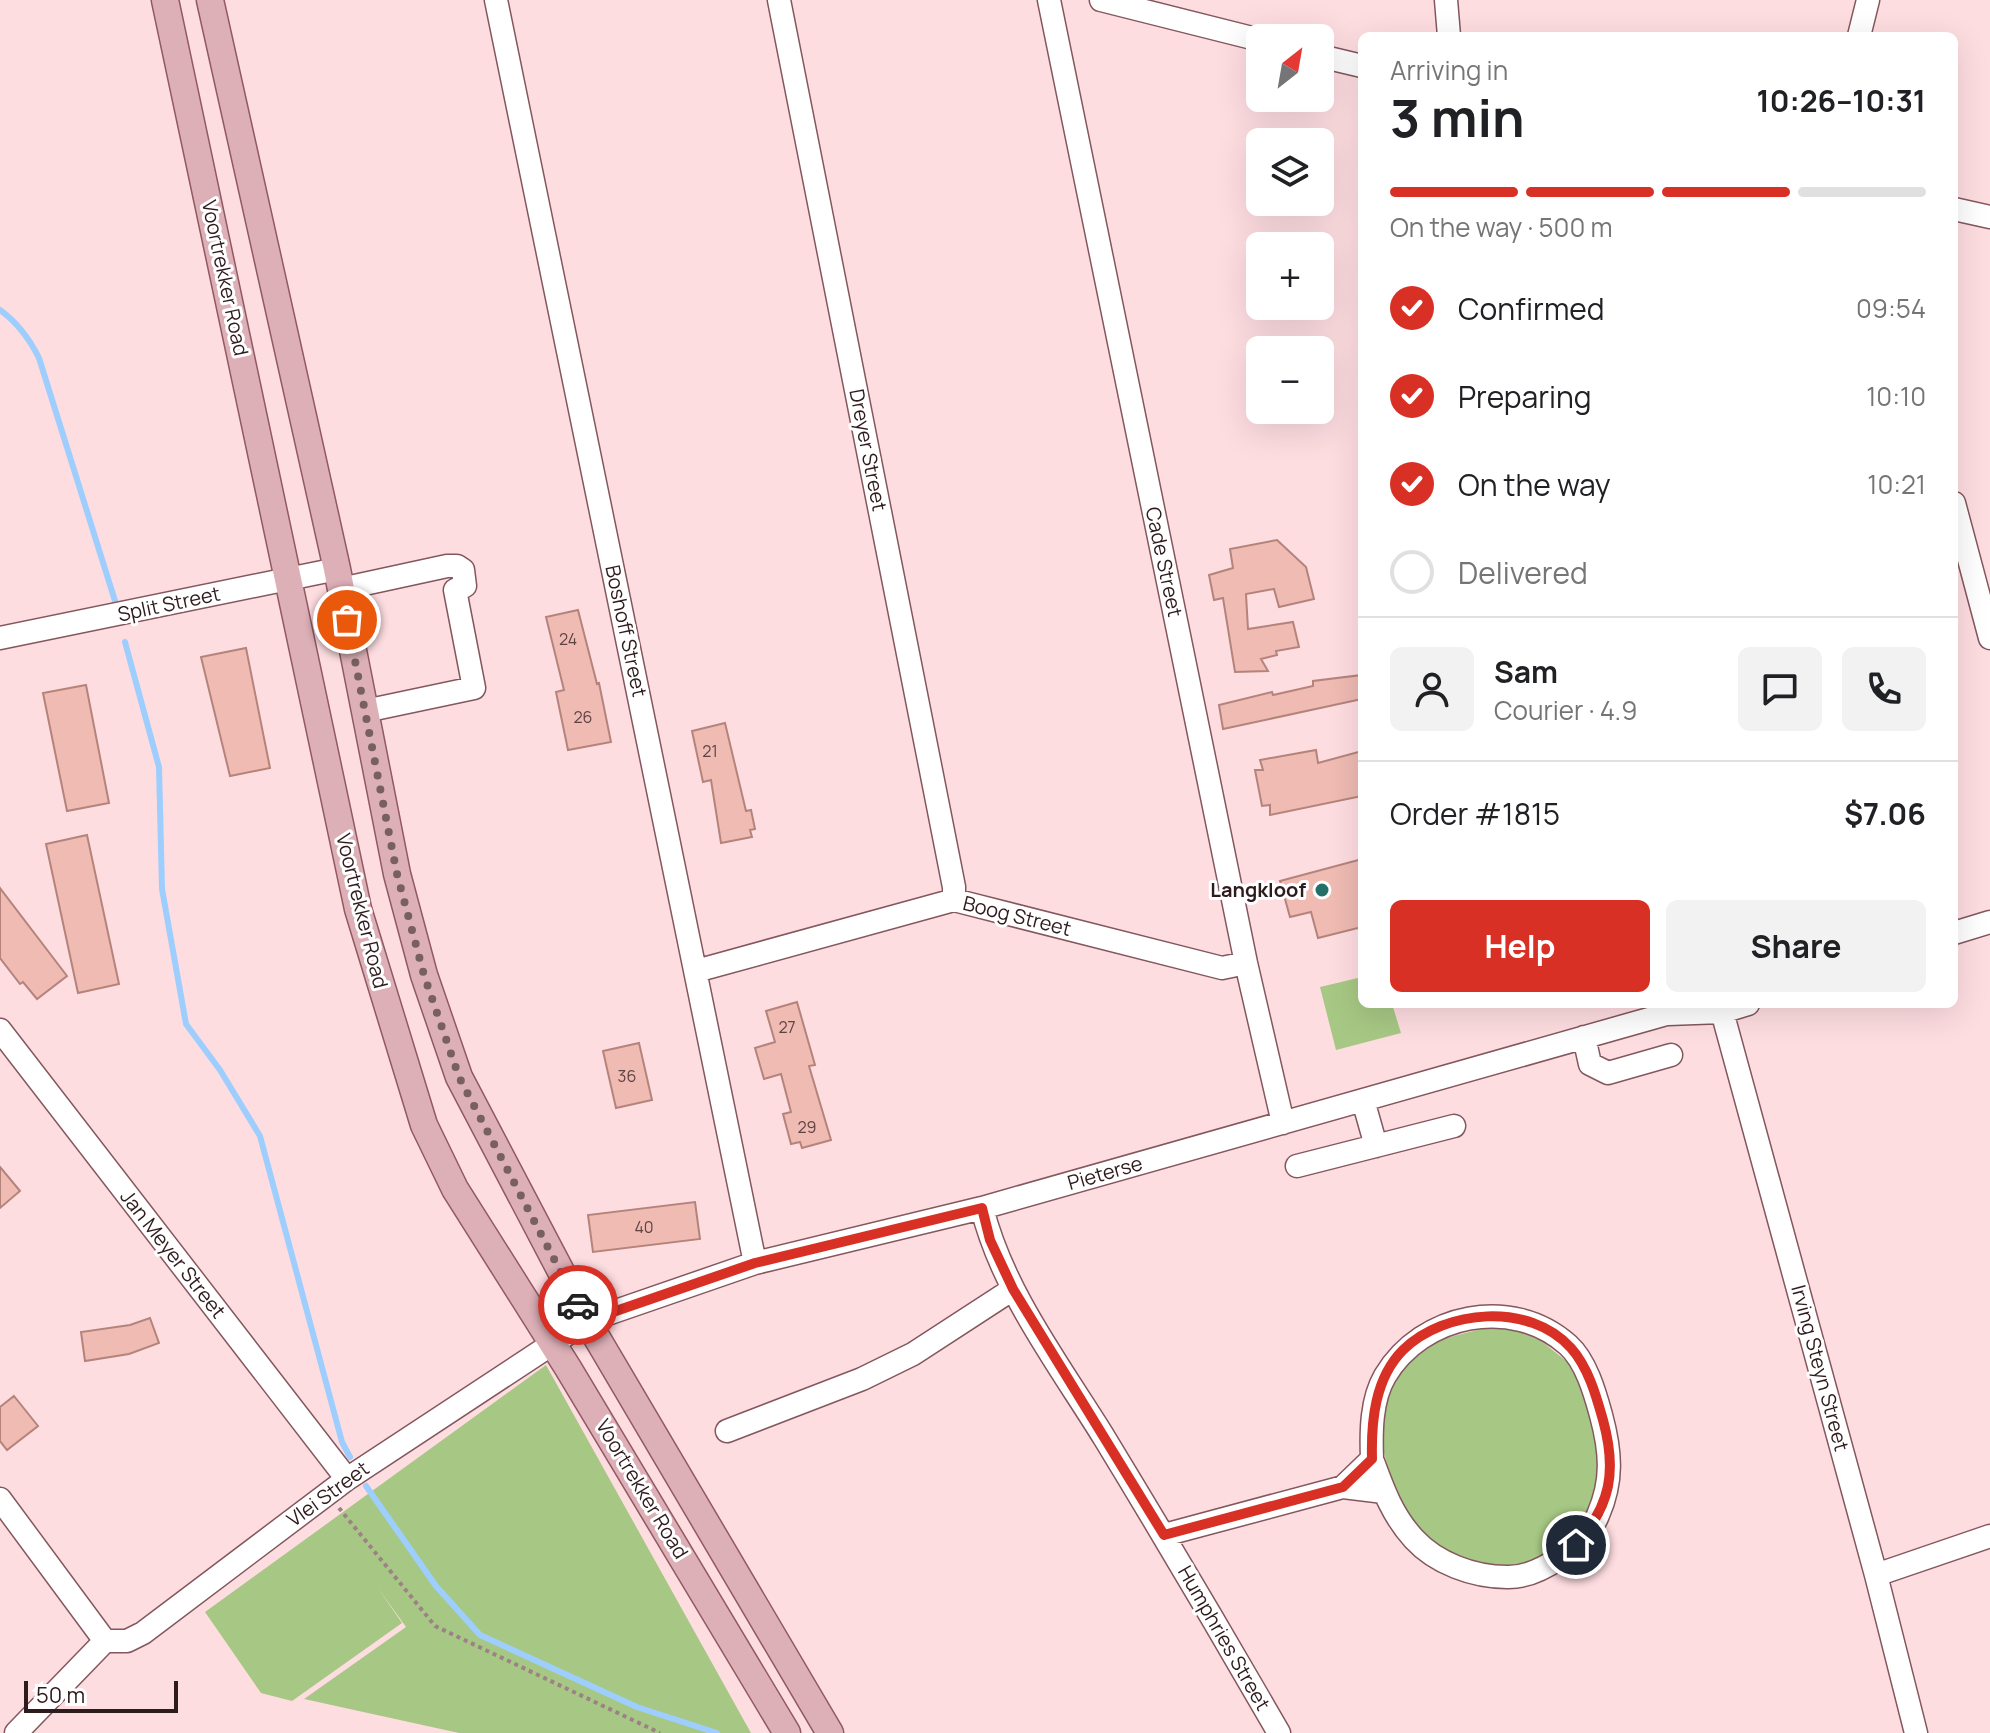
<!DOCTYPE html>
<html lang="en">
<head>
<meta charset="utf-8">
<style>
	:root { --surface:#fff; --page:#f2f2f2; --text:#202124; --muted:#757577; --line:#e0e0e0; --accent:#d93025 }
	body { margin:0; font-family:Manrope,sans-serif; background:var(--page); color:var(--text); height:100vh; display:flex; flex-direction:column; font-size:30px; white-space:nowrap }
	* { box-sizing:border-box; margin:0 }
	p { font-size:26px; color:var(--muted) }
	.icon { flex:none; width:44px; height:44px; fill:none; stroke:currentColor; stroke-width:2; stroke-linecap:round; stroke-linejoin:round }
	.map { position:relative; flex:1; overflow:hidden }
	.sheet { position:absolute; left:1358px; top:32px; width:600px; height:976px; display:flex; flex-direction:column; background:var(--surface); border-radius:12px; box-shadow:0 8px 32px #0002 }
	.sheet>* { flex:none }
	.needle { width:52px; rotate:31deg }
	.buttons { position:absolute; left:1246px; top:24px; display:grid; gap:16px }
	.buttons a { display:grid; place-items:center; width:88px; height:88px; border-radius:12px; background:var(--surface); box-shadow:0 8px 32px #0002; font-size:40px }
	.scale { position:absolute; left:24px; bottom:20px; width:154px; box-sizing:border-box; padding-left:8px; border:4px solid #2e1b1e; border-top:0; font-size:22px; line-height:28px; white-space:nowrap; color:#2e1b1e; -webkit-text-stroke:6px #fff; paint-order:stroke }
	.pin { position:absolute; display:grid; place-items:center; width:68px; height:68px; color:#fff; margin:-34px; border:4px solid #fff; border-radius:50%; box-shadow:0 2px 8px #0007 }
	.courier { position:absolute; display:grid; place-items:center; width:80px; height:80px; margin:-40px; border:6px solid #d93025; border-radius:50%; background:#fff; color:#222; box-shadow:0 2px 10px #0007 }
	.head em { font-style:normal; font-weight:700 }
	.head div { display:flex; flex-direction:column-reverse }
	.head { display:flex; align-items:center; justify-content:space-between; height:136px; padding:0 32px }
	h1 { font-size:52px; font-weight:700; line-height:60px }
	.bar { display:grid; grid-template-columns:repeat(4,1fr); gap:12px 8px; align-content:center; height:96px; padding:0 32px }
	.bar i { height:10px; border-radius:6px; background:var(--line) }
	.bar .on { background:var(--accent) }
	.bar p { grid-column:span 4 }
	.line { display:flex; align-items:center; gap:20px; padding:0 32px; border-top:2px solid var(--line) }
	.line div { flex:1 }
	.round { display:grid; place-items:center; flex:none; width:84px; height:84px; border-radius:12px; background:var(--page) }
	ol { padding:0 32px; list-style:none }
	li { display:flex; align-items:center; gap:24px; height:88px }
	li p { margin-inline-start:auto }
	li .icon { padding:8px; border-radius:50%; background:var(--accent); color:#fff; stroke-width:4 }
	li:last-child { color:var(--muted) }
	li i { width:44px; height:44px; border:4px solid var(--line); border-radius:50% }
	.action { display:flex; gap:16px; margin-top:auto; padding:16px 32px }
	.action a { flex:1; height:92px; border-radius:12px; background:var(--accent); color:#fff; font-size:32px; font-weight:700; line-height:92px; text-align:center }
	.action a+a { background:var(--page); color:var(--text) }
	.map>svg:first-child { display:block }
	.green { fill:#a7c884 }
	.lines { fill:none; stroke-linecap:round; stroke-linejoin:round }
	.stream { stroke:#9ecefe; stroke-width:6 }
	.building { fill:#efbbb3; stroke:#b4847c; stroke-width:2 }
	.minor-casing { stroke:#84575e; stroke-width:25 }
	.major-casing { stroke:#915962; stroke-width:29 }
	.path { stroke:#9c8185; stroke-width:4; stroke-dasharray:4 4; stroke-linecap:butt }
	.minor { stroke:#fff; stroke-width:22 }
	.major { stroke:#ddafb7; stroke-width:26 }
	.done { stroke:#775f62; stroke-width:8; stroke-dasharray:0 14.4 }
	.route { stroke:#d93025; stroke-width:10 }
	.poi-dot { fill:#246f6a; stroke:#fff; stroke-width:3 }
	.labels { text-anchor:middle; stroke-width:6; stroke-linejoin:round; paint-order:stroke }
	.number-label { font-size:16px; fill:#5e4343 }
	.street-label { font-size:20px; fill:#2e1b1e; stroke:#fff }
	.poi-label { font-size:20px; font-weight:bold; fill:#2e1b1e; stroke:#fff; text-anchor:end }
</style>
</head>
<body>
<div class="map">
<svg width="1990" height="1733" viewBox="0 0 1990 1733">
	<rect width="100%" height="100%" fill="#fedde1"/>
	<path class="green" d="M1362,977V1004H1392L1401,1033L1336,1050L1320,987Z
		M1489,1327L1513,1330L1540,1340L1570,1364L1582,1388L1603,1460L1596,1507L1555,1555L1509,1568L1463,1562L1420,1534L1406,1514L1391,1481L1380,1436L1390,1390L1409,1362L1434,1341Z
		M546,1365L751,1733H459L304,1699L406,1627L378,1588L402,1623L292,1701L261,1693L205,1612Z"/>
	<g class="lines">
		<path class="stream" d="M0,310C18,323 29,338 39,358L116,604
			M125,642L159,767L162,889L186,1024L220,1070L260,1136L342,1442L350,1457
			M366,1486L436,1586L480,1635L637,1707L717,1733"/>
	</g>
	<path class="building" d="M1277,540L1306,567L1314,599L1279,607L1274,589L1246,594L1248,629L1293,622L1299,647L1276,651L1277,655L1261,659L1268,671L1235,672L1223,598L1214,600L1209,575L1233,568L1230,549Z
		M578,610L597,684L599,683L611,742L568,750L556,692L564,690L546,617Z
		M246,648L270,768L230,776L201,657Z
		M1362,675V699L1223,729L1219,705L1272,692L1273,695L1313,686V681Z
		M86,685L109,803L67,811L43,693Z
		M725,723L746,811L751,810L755,829L750,830L752,837L721,843L711,780L703,782L692,731Z
		M1316,750L1318,763L1362,751V796L1270,815V805L1262,806L1255,770H1263L1260,760Z
		M87,835L119,984L78,993L46,844Z
		M1362,859V927L1318,938L1311,912L1290,917L1280,881Z
		M0,888L67,976L37,999L23,982L20,984L0,958Z
		M797,1002L815,1065L809,1066L831,1140L802,1148L800,1142L791,1144L783,1114L791,1112L781,1074L764,1079L755,1048L775,1042L766,1011Z
		M639,1043L652,1100L616,1108L603,1051Z
		M0,1167L20,1191L0,1208Z
		M695,1202L700,1239L593,1252L588,1215Z
		M150,1318L159,1343L129,1354L85,1361L81,1332L130,1325Z
		M14,1396L38,1426L7,1450L0,1441V1407Z"/>
	<g class="lines">
		<g class="minor-casing">
			<path id="minor" d="M496,0L755,1263
				M779,0L954,887V900
				M1049,0L1246,963L1283,1123
				M1101,0L1260,40
				M1446,0L1449,36
				M1859,36L1868,0
				M1320,56L1362,66
				M1954,209L1990,217
				M1954,503L1990,638
				M341,589L447,566H457L463,570L465,586L455,590L474,688L365,711
				M0,638L337,569
				M1954,933L1990,922
				M696,971L954,900L1222,968L1246,963
				M1720,1004L1876,1575L1916,1733
				M1668,1014L1722,1012L1748,1004
				M0,1030L347,1479
				M1584,1037L1590,1064L1608,1073L1671,1055
				M1363,1100L1376,1146
				M1297,1166L1454,1126
				M982,1208C1003,1292 1060,1366 1105,1439C1164,1536 1222,1634 1279,1733
				M727,1431L862,1379L913,1354L1013,1289
				M1343,1487L1372,1459C1371,1432 1371,1400 1385,1376C1422,1314 1512,1295 1568,1345C1586,1361 1595,1393 1601,1415C1611,1452 1613,1481 1598,1515C1586,1545 1539,1578 1507,1577C1473,1577 1436,1563 1414,1539C1392,1515 1383,1489 1372,1459
				M0,1499L105,1641
				M1164,1535L1343,1487L1384,1492
				M1876,1575L1990,1536
				M105,1641H127L143,1633L347,1479L587,1321L755,1263L982,1208L1663,1015L1684,1004
				M16,1733L105,1641"/>
		</g>
		<g class="major-casing">
			<path id="major" d="M165,0L358,909L424,1125L455,1189L568,1368L787,1733
				M210,0L337,569L397,874L424,975L459,1077L587,1321L830,1733"/>
		</g>
		<path class="path" d="M339,1508L435,1626L660,1733"/>
		<use href="#minor" class="minor"/>
		<use href="#major" class="major"/>
	</g>
	<g class="lines">
		<path class="done" d="M347,620L397,874L424,975L459,1077L578,1305"/>
		<path class="route" d="M578,1305L587,1321L755,1263L982,1208L990,1240L1013,1289L1164,1535L1343,1487L1372,1459C1371,1421 1375,1378 1403,1350C1445,1309 1530,1302 1571,1348C1588,1367 1596,1395 1603,1420C1617,1471 1611,1505 1576,1545"/>
	</g>
	<circle class="poi-dot" cx="1322" cy="890" r="8"/>
	<g class="labels">
		<g class="number-label">
			<text x="568" y="645">24</text>
			<text x="583" y="723">26</text>
			<text x="710" y="757">21</text>
			<text x="787" y="1033">27</text>
			<text x="627" y="1082">36</text>
			<text x="807" y="1133">29</text>
			<text x="644" y="1233">40</text>
		</g>
		<g class="street-label">
			<text transform="translate(225 278) rotate(78)" y="7">Voortrekker Road</text>
			<text transform="translate(868 450) rotate(79)" y="7">Dreyer Street</text>
			<text transform="translate(1164 562) rotate(78)" y="7">Cade Street</text>
			<text transform="translate(169 604) rotate(-12)" y="7">Split Street</text>
			<text transform="translate(626 631) rotate(78)" y="7">Boshoff Street</text>
			<text transform="translate(362 911) rotate(76)" y="7">Voortrekker Road</text>
			<text transform="translate(1017 916) rotate(14)" y="7">Boog Street</text>
			<text transform="translate(1105 1173) rotate(-16)" y="7">Pieterse</text>
			<text transform="translate(173 1254) rotate(52)" y="7">Jan Meyer Street</text>
			<text transform="translate(1820 1368) rotate(75)" y="7">Irving Steyn Street</text>
			<text transform="translate(642 1489) rotate(59)" y="7">Voortrekker Road</text>
			<text transform="translate(328 1494) rotate(-36)" y="7">Vlei Street</text>
			<text transform="translate(1224 1638) rotate(60)" y="7">Humphries Street</text>
		</g>
		<g class="poi-label">
			<text x="1306" y="897">Langkloof</text>
		</g>
	</g>
</svg>
<div class="buttons">
<a><svg class="needle" viewBox="-14 -14 28 28"><path d="M0-13l5 13h-10z" fill="#e53935"/><path d="M0 13l5-13h-10z" fill="#757577"/></svg></a>
<a><svg class="icon" aria-label="layers" viewBox="0 0 24 24"><path d="M12 4l9 5-9 5-9-5zM3 14l9 5 9-5"/></svg></a>
<a>+</a>
<a>−</a>
</div>
<div class="scale">50 m</div>
<div class="pin" style="left:347px;top:620px;background:#ea580c"><svg class="icon" aria-label="bag" viewBox="0 0 24 24"><path d="M5 8h14l-1 12H6zM9 8a3 3 0 0 1 6 0"/></svg></div>
<div class="pin" style="left:1576px;top:1545px;background:#1f2937"><svg class="icon" aria-label="home" viewBox="0 0 24 24"><path d="M3 11l9-7 9 7M6 9v11h12V9"/></svg></div>
<div class="courier" style="left:578px;top:1305px"><svg class="icon" aria-label="car" viewBox="0 0 24 24"><path d="M5 17H2v-5l4-1 3-4h7l3 4 3 1v5h-3M9 17h6M6 11h13"/><circle cx="7" cy="17" r="2"/><circle cx="17" cy="17" r="2"/></svg></div>
<section class="sheet">
<div class="head"><div><h1>3 min</h1><p>Arriving in</p></div><em>10:26–10:31</em></div>
<div class="bar"><i class="on"></i><i class="on"></i><i class="on"></i><i></i><p>On the way · 500 m</p></div>
<ol>
<li><svg class="icon" aria-label="check" viewBox="0 0 24 24"><path d="M5 12l5 5 9-10"/></svg>Confirmed<p>09:54</p></li>
<li><svg class="icon" aria-label="check" viewBox="0 0 24 24"><path d="M5 12l5 5 9-10"/></svg>Preparing<p>10:10</p></li>
<li><svg class="icon" aria-label="check" viewBox="0 0 24 24"><path d="M5 12l5 5 9-10"/></svg>On the way<p>10:21</p></li>
<li><i></i>Delivered</li>
</ol>
<div class="line" style="height:144px"><a class="round"><svg class="icon" aria-label="person" viewBox="0 0 24 24"><circle cx="12" cy="8" r="4"/><path d="M4 21q1-7 8-7t8 7"/></svg></a><div><b>Sam</b><p>Courier · 4.9</p></div><a class="round"><svg class="icon" aria-label="chat" viewBox="0 0 24 24"><path d="M4 5h16v11H9l-5 4z"/></svg></a><a class="round"><svg class="icon" aria-label="phone" viewBox="0 0 24 24"><path d="M5 4h4l2 5-3 2q2 4 5 5l2-3 5 2v4C11 20 4 13 5 4z"/></svg></a></div>
<div class="line" style="height:104px"><div>Order #1815</div><b>$7.06</b></div>
<div class="action"><a>Help</a><a>Share</a></div>
</section>
</div>
</body>
</html>
